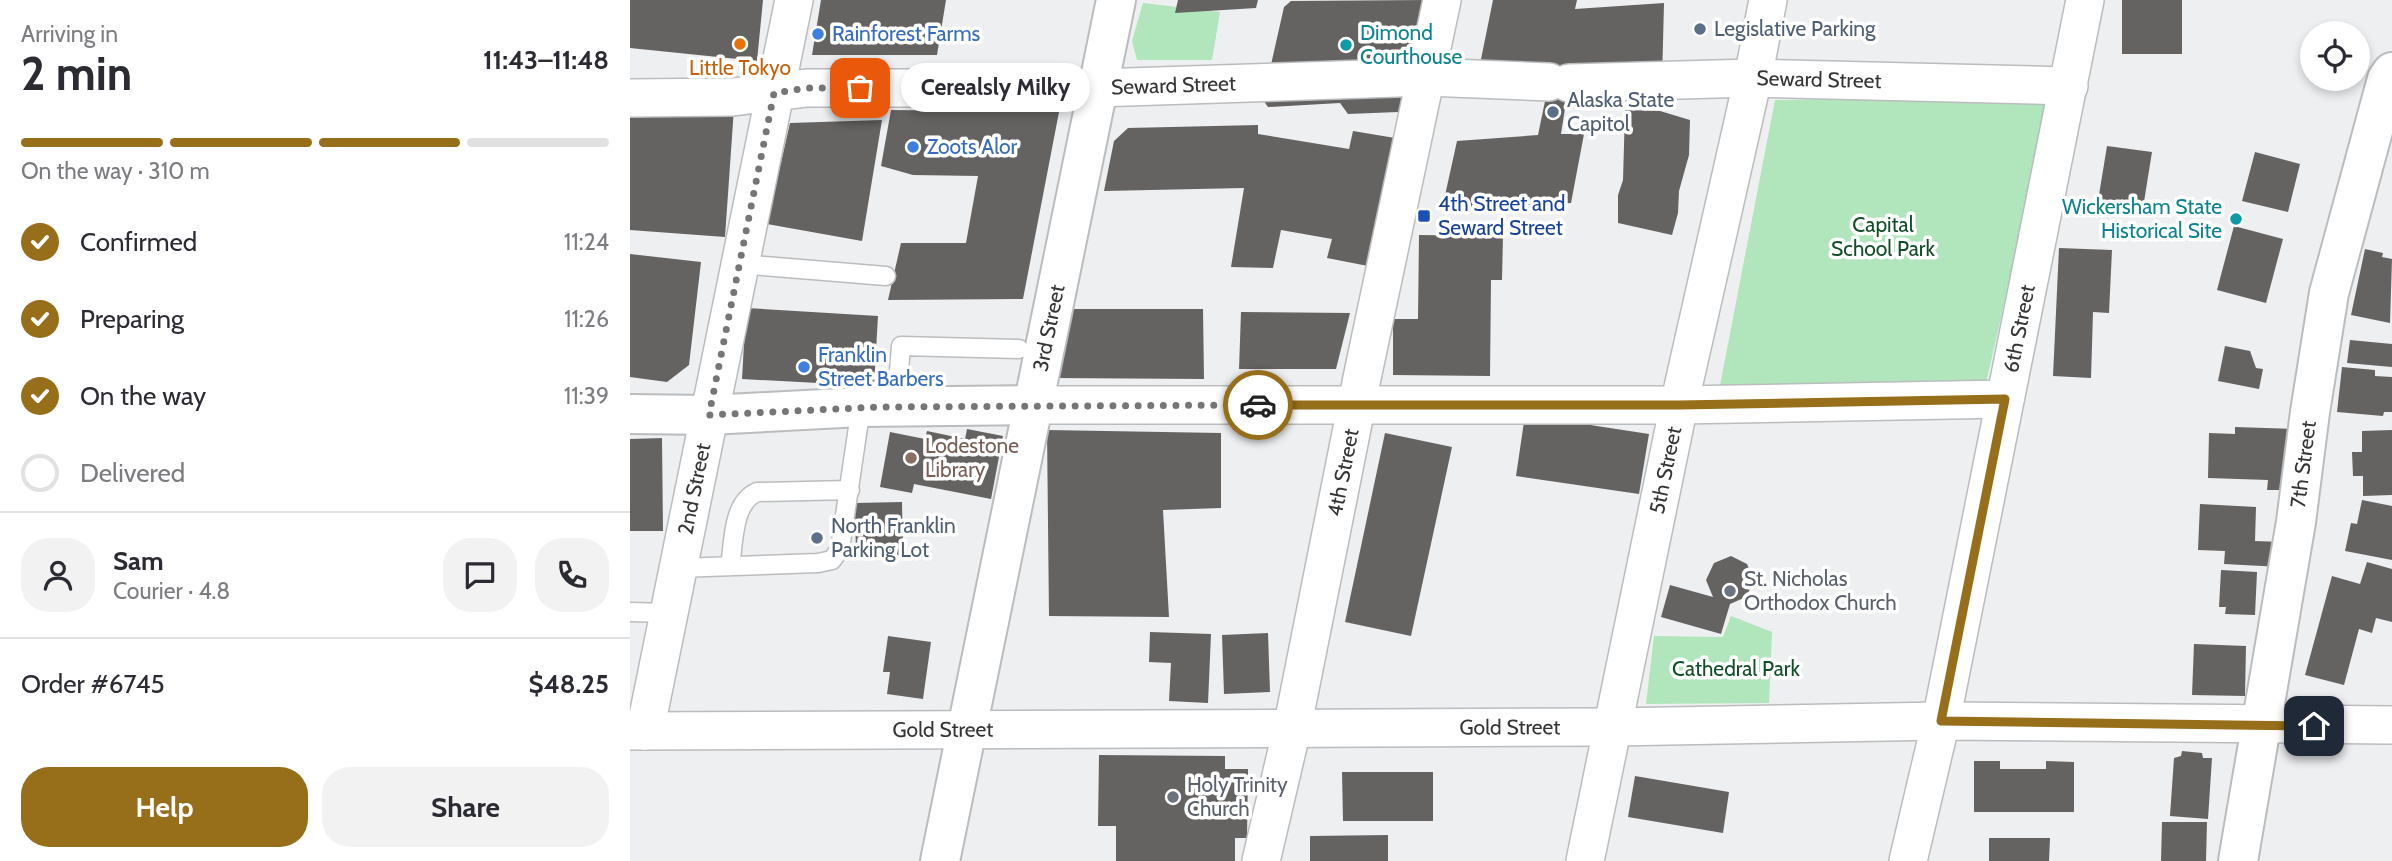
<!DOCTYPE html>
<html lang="en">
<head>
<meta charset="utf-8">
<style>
	:root { --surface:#fff; --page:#f2f2f3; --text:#2b2b33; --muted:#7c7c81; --line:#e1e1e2; --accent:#976e19 }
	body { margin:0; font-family:Cabin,sans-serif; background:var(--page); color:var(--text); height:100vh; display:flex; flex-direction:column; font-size:26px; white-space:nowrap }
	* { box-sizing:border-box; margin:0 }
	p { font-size:23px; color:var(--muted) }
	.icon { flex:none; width:38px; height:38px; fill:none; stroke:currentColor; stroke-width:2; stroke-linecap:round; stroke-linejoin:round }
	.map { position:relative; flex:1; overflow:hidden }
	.sheet { display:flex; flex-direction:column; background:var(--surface); width:630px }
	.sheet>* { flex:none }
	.tools { position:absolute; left:1670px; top:21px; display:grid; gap:14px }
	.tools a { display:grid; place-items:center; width:70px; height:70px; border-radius:50%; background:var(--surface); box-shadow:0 4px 10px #0003; font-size:35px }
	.pin { position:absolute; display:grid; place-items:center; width:60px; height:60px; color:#fff; margin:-30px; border-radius:14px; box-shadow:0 4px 10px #0006 }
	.courier { position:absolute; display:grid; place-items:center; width:70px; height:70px; margin:-35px; border:5px solid #976e19; border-radius:50%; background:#fff; color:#222; box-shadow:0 2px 9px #0007 }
	.bubble { position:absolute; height:49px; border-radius:24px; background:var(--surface); box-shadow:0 4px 10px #0003; font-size:23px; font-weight:700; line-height:49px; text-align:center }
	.overview em { font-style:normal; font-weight:700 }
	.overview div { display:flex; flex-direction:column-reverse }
	.overview { display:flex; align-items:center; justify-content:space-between; height:119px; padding:0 21px }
	h1 { font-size:46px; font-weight:700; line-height:52px }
	.bar { display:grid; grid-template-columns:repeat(4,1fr); gap:10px 7px; align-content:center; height:84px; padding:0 21px }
	.bar i { height:9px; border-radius:5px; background:var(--line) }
	.bar .active { background:var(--accent) }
	.bar p { grid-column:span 4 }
	.line { display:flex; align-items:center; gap:18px; padding:0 21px; border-top:2px solid var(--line) }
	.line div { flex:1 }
	.round { display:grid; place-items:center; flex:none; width:74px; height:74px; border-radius:28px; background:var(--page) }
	ol { padding:0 21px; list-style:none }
	li { display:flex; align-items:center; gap:21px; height:77px }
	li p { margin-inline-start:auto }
	li .icon { padding:7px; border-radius:50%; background:var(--accent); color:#fff; stroke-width:4 }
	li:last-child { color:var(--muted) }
	li i { width:38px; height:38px; border:4px solid var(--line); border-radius:50% }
	.action { display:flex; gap:14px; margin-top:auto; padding:14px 21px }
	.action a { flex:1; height:80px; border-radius:28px; background:var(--accent); color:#fff; font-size:28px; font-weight:700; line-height:80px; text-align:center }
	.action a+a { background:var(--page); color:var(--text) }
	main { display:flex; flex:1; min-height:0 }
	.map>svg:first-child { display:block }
	.green { fill:#b1e5bc }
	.building { fill:#656361 }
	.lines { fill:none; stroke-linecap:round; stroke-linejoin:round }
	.service-casing { stroke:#babcbe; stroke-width:21 }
	.minor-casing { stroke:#babcbe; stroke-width:40 }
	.tertiary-casing { stroke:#babcbe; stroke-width:42 }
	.service { stroke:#fff; stroke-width:18 }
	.minor { stroke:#fff; stroke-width:37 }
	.tertiary { stroke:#fff; stroke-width:38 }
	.done { stroke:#757677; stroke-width:7; stroke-dasharray:0 12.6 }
	.route { stroke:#976e19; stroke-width:9 }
	.service-dot { fill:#5c6f8a; stroke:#fff; stroke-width:2.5 }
	.shop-dot { fill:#3f7fe0; stroke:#fff; stroke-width:2.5 }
	.food-dot { fill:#e8710a; stroke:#fff; stroke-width:2.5 }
	.culture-dot { fill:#0f9aa8; stroke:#fff; stroke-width:2.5 }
	.transit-dot { fill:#1a4fb4; stroke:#fff; stroke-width:2.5 }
	.education-dot { fill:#8d6e63; stroke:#fff; stroke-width:2.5 }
	.worship-dot { fill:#6b7280; stroke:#fff; stroke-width:2.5 }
	.labels { text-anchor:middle; stroke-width:7; stroke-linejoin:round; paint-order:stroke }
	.service-label { font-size:21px; fill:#4e5e75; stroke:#fff; text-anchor:start }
	.culture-label { font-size:21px; fill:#0d838f; stroke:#fff; text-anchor:start }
	.shop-label { font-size:21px; fill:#366cbe; stroke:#fff; text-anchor:start }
	.food-label { font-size:21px; fill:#c56008; stroke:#fff }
	.street-label { font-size:21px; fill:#353536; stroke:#fff }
	.transit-label { font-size:21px; fill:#164399; stroke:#fff; text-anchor:start }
	.park-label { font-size:21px; fill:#114e27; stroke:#fff }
	.education-label { font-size:21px; fill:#785e54; stroke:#fff; text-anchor:start }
	.worship-label { font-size:21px; fill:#5b616d; stroke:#fff; text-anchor:start }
</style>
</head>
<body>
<main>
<section class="sheet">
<div class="overview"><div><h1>2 min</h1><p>Arriving in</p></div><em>11:43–11:48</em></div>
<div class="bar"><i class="active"></i><i class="active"></i><i class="active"></i><i></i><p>On the way · 310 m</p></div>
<ol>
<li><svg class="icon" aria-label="check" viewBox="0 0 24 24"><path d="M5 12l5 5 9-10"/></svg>Confirmed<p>11:24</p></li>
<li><svg class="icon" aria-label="check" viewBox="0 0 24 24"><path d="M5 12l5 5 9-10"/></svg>Preparing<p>11:26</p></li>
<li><svg class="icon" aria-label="check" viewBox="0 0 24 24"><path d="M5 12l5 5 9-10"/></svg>On the way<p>11:39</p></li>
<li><i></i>Delivered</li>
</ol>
<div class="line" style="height:126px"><a class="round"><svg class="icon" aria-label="person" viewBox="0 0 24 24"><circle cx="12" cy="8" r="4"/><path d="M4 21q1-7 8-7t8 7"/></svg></a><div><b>Sam</b><p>Courier · 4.8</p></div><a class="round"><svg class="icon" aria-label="chat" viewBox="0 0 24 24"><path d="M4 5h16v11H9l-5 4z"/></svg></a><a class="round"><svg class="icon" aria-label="phone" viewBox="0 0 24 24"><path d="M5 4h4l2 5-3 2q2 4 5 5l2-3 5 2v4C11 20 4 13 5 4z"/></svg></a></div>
<div class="line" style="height:91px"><div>Order #6745</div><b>$48.25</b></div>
<div class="action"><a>Help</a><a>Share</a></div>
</section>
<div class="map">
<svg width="1762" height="861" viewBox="0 0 1762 861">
	<rect width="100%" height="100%" fill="#edeff1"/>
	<path class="green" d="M513,3L590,12L582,60H507L502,41Z
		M1421,97L1356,383L1088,396L1145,100Z
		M1101,616L1142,632L1139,703L1016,704L1024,636L1093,637Z"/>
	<path class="building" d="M0,0H133L127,61L0,48Z
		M191,0H316L307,55H182Z
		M548,0H628L626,8L545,13Z
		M795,0L777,105L768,112L718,114L710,103L638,107L633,100L654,7L661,1Z
		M863,0H947L945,9L1034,3L1032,82L939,83L931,134H954L941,203L812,209L827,141L908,135L919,82L848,74Z
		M1492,0H1552V54H1492Z
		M0,101L104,108L95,237L0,230Z
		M261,110L429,112L393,299L258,300L271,243H336L348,176L283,175L251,166Z
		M995,110L1030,111L1060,120L1059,155L1049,191L1048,213L1042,235L988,223V195L993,180Z
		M252,120L232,241L137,224L160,123Z
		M628,125V134L719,149L723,131L765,138L738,266L697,258L702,239L651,230L643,268L601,267L614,188L474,191L484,141L498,128Z
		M1477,146L1522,152L1513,208L1468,201Z
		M1625,152L1670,164L1658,212L1612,201Z
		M1604,226L1653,239L1636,303L1587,290Z
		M789,235L873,236L872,280H861L860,376L763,375V319H788Z
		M1429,248L1482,250L1479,313L1463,312L1461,378L1423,376Z
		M1735,249L1753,253L1752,257L1762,259L1760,323L1721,315Z
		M0,254L71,262L59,365L37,382L0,377Z
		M116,308L248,316L244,386L112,379Z
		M440,309H573L574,379L424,378Z
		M611,312L720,313L706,369H609Z
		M1720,340L1762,344V367L1717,363Z
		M1595,346L1620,351L1626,368L1633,369L1629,389L1588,381Z
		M1712,367L1745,370V376L1762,377V412H1754L1753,416L1707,412Z
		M895,415L1019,434L1009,494L886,476Z
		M1605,427L1667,429L1659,490H1637L1638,480L1578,478L1579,433L1605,434Z
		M337,429L373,436L361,499L284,484L282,493L250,487L260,432L295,439L297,431L335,439Z
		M417,430L591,433V508L533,510L539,617L419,616Z
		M1762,430V495L1733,496V476H1723L1722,452H1732V431Z
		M755,433L822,447L781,636L715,622Z
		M32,438L33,531H0V439Z
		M1732,500L1762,506V560L1715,551L1721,523L1727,524Z
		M272,502L273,556L226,557L225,503Z
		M1570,504L1626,507L1625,541L1652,542L1651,567L1594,564L1595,551L1568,550Z
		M1101,556L1117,564L1124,581L1116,597L1100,604L1091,634L1031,617L1040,585L1083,597L1076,580L1084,563Z
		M1737,562L1762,569V622L1746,618L1742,633L1729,629L1714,685L1675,675L1702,576L1730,584Z
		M1591,570L1627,572L1625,615L1595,614L1596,607H1589Z
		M520,632L581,634L578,703L539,701L541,663L519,662Z
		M638,633L640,692L594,694L592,635Z
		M258,636L301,642L293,699L257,694L260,672H253Z
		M1564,644L1616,646L1615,696L1562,695Z
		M1552,751L1572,753L1573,758H1582L1578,819L1540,816L1544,758L1551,756Z
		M469,755L595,756V769H618L617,838H605V861H486V826H468Z
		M1344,761H1370V769H1416V761L1444,762V812H1344Z
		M712,772H803V821H713Z
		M1005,776L1099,792L1093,833L998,817Z
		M1532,822H1577L1576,861H1531Z
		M758,835V861H680V836Z
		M1359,838H1420L1419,861H1359Z"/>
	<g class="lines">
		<g class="service-casing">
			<path id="service" d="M109,264L256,276
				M266,407L271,346L389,349
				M100,566C104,542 102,503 127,492L220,490
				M48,568L188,563L202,560L210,549L231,407
				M0,612L39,613"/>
		</g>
		<g class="minor-casing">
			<g id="minor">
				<path id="s1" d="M939,83L1123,78L1439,86"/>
				<path id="s2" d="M0,98L103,97L177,88H467L796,77L919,82"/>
				<path d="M402,405H1049L1375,399"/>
				<path id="s3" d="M0,731L983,727L1311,721L1762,725"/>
				<path id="s4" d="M15,731L164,0"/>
				<path id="s5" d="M631,861L662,729L732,378L812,0"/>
				<path id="s6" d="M955,861L1049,405L1123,78L1138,0"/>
				<path id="s7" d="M1278,861L1311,721L1455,0"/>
			</g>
		</g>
		<g class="tertiary-casing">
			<g id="tertiary">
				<path d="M0,414L79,415L231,407L402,405"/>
				<path id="s8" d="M310,861L486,0"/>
				<path id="s9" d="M1608,861L1666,522L1680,412L1699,293L1757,79L1762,72"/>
			</g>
		</g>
		<use href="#service" class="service"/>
		<use href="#minor" class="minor"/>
		<use href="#tertiary" class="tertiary"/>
	</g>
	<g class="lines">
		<path class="done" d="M230,88H177L144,93L79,415L248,407L628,405"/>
		<path class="route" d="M628,405H1049L1375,399L1311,721L1684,726"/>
	</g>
	<g class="service-dot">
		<circle cx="1070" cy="29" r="7"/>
		<circle cx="923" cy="112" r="7"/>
		<circle cx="187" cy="538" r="7"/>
	</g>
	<g class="shop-dot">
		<circle cx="188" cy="34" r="7"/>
		<circle cx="283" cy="147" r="7"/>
		<circle cx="174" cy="367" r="7"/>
	</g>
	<circle class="food-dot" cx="110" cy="44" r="7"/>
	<g class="culture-dot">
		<circle cx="716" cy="45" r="7"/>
		<circle cx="1606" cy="219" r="7"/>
	</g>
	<rect class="transit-dot" x="787" y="209" width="14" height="14" rx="3.5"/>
	<circle class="education-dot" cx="281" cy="458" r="7"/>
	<g class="worship-dot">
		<circle cx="1100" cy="591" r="7"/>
		<circle cx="543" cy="797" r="7"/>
	</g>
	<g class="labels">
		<g class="service-label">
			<text x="1084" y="36">Legislative Parking</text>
			<text x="937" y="107">Alaska State<tspan x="937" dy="24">Capitol</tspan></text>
			<text x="201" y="533">North Franklin<tspan x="201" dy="24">Parking Lot</tspan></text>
		</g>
		<g class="culture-label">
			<text x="730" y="40">Dimond<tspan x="730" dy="24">Courthouse</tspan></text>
			<text x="1592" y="214" text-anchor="end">Wickersham State<tspan x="1592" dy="24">Historical Site</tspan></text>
		</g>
		<g class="shop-label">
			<text x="202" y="41">Rainforest Farms</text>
			<text x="297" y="154">Zoots Alor</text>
			<text x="188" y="362">Franklin<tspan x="188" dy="24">Street Barbers</tspan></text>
		</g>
		<g class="food-label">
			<text x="110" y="75">Little Tokyo</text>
		</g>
		<g class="street-label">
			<text dy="7" stroke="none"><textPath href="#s1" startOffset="250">Seward Street</textPath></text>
			<text dy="7" stroke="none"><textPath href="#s2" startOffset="544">Seward Street</textPath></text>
			<text dy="7" stroke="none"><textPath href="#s8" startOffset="544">3rd Street</textPath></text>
			<text dy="7" stroke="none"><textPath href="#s7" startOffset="544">6th Street</textPath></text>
			<text dy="7" stroke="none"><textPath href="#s9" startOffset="402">7th Street</textPath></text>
			<text dy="7" stroke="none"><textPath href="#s6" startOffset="399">5th Street</textPath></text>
			<text dy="7" stroke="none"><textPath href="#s5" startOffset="397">4th Street</textPath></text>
			<text dy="7" stroke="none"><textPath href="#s4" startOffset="247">2nd Street</textPath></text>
			<text dy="7" stroke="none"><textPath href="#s3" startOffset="880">Gold Street</textPath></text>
			<text dy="7" stroke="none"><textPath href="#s3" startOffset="313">Gold Street</textPath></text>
		</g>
		<g class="transit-label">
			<text x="808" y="211">4th Street and<tspan x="808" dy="24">Seward Street</tspan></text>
		</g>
		<g class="park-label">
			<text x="1253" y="232">Capital<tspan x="1253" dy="24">School Park</tspan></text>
			<text x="1106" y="676">Cathedral Park</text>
		</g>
		<g class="education-label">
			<text x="295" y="453">Lodestone<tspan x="295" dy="24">Library</tspan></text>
		</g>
		<g class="worship-label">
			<text x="1114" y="586">St. Nicholas<tspan x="1114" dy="24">Orthodox Church</tspan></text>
			<text x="557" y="792">Holy Trinity<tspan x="557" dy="24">Church</tspan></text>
		</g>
	</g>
</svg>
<div class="tools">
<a><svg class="icon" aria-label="locate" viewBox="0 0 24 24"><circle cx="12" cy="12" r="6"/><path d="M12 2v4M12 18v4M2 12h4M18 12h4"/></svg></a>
</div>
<div class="pin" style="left:230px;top:88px;background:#ea580c"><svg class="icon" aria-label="bag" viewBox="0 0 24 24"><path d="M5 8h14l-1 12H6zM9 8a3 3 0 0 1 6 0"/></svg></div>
<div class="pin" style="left:1684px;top:726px;background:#1f2937"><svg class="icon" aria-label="home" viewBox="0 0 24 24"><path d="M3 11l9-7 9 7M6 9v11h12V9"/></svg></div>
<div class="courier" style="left:628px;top:405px"><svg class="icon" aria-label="car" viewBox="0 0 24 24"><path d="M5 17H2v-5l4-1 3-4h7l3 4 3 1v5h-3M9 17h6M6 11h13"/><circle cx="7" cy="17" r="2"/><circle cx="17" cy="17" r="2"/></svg></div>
<div class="bubble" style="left:271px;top:63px;width:189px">Cerealsly Milky</div>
</div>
</main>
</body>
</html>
